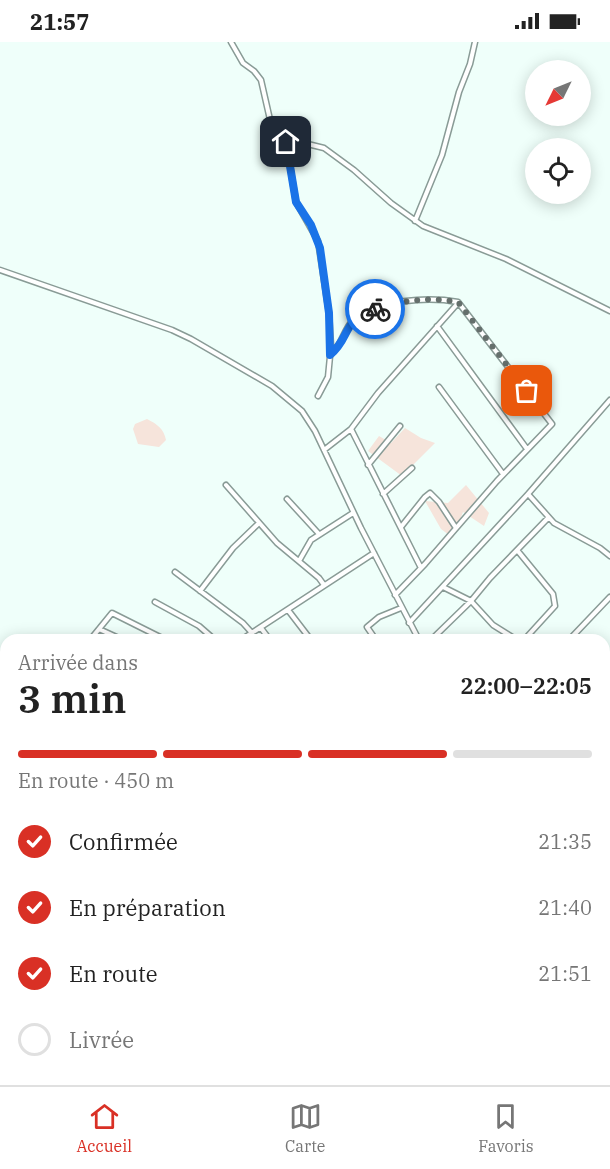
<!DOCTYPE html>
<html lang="fr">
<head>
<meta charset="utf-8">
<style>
	:root { --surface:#fff; --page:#f6f6f6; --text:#222; --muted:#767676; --line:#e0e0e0; --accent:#d93025 }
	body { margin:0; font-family:"IBM Plex Serif",serif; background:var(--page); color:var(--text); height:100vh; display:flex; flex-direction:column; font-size:22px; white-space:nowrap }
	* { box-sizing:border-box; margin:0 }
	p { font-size:20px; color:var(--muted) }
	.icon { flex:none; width:33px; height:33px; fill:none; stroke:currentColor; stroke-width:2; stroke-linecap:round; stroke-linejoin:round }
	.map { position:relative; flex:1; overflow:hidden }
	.side { position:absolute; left:0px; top:592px; width:610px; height:452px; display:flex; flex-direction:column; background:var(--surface); border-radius:18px 18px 0 0; box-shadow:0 3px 15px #0003 }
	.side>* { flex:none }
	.needle { width:39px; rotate:227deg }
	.controls { position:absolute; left:525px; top:18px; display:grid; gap:12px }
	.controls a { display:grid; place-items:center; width:66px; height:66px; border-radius:50%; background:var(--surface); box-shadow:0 3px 15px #0003; font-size:30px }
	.pin { position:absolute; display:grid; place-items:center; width:51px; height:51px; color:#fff; margin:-26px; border-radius:12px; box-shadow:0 3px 9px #0006 }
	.courier { position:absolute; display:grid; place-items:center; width:60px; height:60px; margin:-30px; border:4px solid #1a73e8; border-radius:50%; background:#fff; color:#222; box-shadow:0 2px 8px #0007 }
	.head em { font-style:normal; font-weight:600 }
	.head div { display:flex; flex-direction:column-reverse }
	.head { display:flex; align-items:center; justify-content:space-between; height:102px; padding:0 18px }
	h1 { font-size:39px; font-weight:600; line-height:45px }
	.bar { display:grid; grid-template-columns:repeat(4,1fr); gap:9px 6px; align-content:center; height:72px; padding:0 18px }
	.bar i { height:8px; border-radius:4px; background:var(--line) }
	.bar .on { background:var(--accent) }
	.bar p { grid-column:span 4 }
	ol { padding:0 18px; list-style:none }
	li { display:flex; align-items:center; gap:18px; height:66px }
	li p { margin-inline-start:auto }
	li .icon { padding:6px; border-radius:50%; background:var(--accent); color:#fff; stroke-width:4 }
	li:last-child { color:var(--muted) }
	li i { width:33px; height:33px; border:3px solid var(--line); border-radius:50% }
	.status { display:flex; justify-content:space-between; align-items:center; height:42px; padding:0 30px; background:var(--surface); direction:ltr }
	.status svg { height:16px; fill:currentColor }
	.menu { display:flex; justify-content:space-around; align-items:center; height:84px; border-top:2px solid var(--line); background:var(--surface); font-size:16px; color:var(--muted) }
	.menu a { display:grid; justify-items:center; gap:3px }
	.menu .on { color:var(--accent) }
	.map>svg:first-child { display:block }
	.green { fill:#f6e4db }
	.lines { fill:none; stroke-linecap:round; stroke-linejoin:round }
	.street-casing { stroke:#899b96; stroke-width:7 }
	.street { stroke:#fff; stroke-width:4 }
	.done { stroke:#656f6c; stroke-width:6; stroke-dasharray:0 10.8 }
	.route { stroke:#1a73e8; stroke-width:8 }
</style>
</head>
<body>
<div class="status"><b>21:57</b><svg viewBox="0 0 49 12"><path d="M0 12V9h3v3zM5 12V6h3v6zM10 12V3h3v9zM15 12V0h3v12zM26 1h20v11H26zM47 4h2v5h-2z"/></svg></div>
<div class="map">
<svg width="610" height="1043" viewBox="0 0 610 1043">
	<rect width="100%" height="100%" fill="#effffa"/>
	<path class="green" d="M147,377C157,382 164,387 166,398L159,405L138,402L133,387L135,382Z
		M405,386L421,396L435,401L402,434L368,409L379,394L391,401Z
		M466,443L489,471L484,484L463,470L453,496L441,487L425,459L448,461Z"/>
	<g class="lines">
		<g class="street-casing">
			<path id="street" d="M231,0L243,21L254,29L261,38L271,82L286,100L296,160L318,199L329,271L331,304L328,335L318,354
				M283,96L324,106L354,128L391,161L423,184L506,217L610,269
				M415,179L442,113L459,50L470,22L475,0
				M0,228L172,288L191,297L272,344L302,369L315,389L361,486L419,598
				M437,284L527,407
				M330,313C342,304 343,288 353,278C376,257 430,255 458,260L552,382L497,439L425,522L395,553
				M439,345L503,432
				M351,387L378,351L458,261
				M324,408L351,387L421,526
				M368,423L400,384
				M226,443L277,501L319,536L324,543
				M383,452L412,426
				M528,452L554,481L600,506L610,514
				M287,457L319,492
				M401,485L425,455L430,451L439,460L456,486
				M517,508L553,552L555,564L524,598
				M299,519L311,498L353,471
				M175,530L243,581L252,591
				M443,545L471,559L493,583L517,598
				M200,549L233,506L259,481
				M155,560L199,584L215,598
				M288,568L311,598
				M409,581L528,452L610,358
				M261,586L270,598
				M99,587L123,598
				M90,598L112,571L166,598
				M241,598L374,511
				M376,598L367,585L379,575L401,566
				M431,598L471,559L490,536L548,476
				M569,598L610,555
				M0,617L6,619
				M0,636L6,639
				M0,659L6,662
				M0,681L6,684
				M0,702L6,707
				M604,725L610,732
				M0,727L6,732
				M0,758L6,753
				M0,788L6,790
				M604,792L610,789
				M604,808L610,804
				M604,833L610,840
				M0,862L6,867
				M604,876L610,873
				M0,905L6,902
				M0,910L6,915
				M604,958L610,953
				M0,960L6,966
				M604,1021L610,1014
				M180,1038L186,1043
				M525,1038L535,1043
				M63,1043L72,1038
				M240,1043L248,1038
				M589,1043L592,1038"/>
		</g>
		<use href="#street" class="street"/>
	</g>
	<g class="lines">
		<path class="done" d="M375,267C402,258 430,255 458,260L527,349"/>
		<path class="route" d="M286,100L296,160L311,183L320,206L329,271L330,313C352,294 340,280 375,267"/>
	</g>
</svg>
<div class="controls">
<a><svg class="needle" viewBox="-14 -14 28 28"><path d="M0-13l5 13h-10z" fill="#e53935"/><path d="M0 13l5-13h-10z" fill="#767676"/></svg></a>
<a><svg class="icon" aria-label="locate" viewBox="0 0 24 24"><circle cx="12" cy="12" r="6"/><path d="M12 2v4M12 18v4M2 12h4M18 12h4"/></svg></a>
</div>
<div class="pin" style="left:527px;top:349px;background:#ea580c"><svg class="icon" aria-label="bag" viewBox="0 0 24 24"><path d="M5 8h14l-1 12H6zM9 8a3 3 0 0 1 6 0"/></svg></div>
<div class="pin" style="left:286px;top:100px;background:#1f2937"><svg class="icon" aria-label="home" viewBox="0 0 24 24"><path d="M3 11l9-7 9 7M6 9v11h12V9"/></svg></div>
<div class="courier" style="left:375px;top:267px"><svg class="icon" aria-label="bike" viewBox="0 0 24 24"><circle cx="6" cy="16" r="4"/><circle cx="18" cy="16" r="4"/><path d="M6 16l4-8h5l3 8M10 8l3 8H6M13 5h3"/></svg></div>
<section class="side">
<div class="head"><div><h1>3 min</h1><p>Arrivée dans</p></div><em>22:00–22:05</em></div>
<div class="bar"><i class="on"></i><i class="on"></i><i class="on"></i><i></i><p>En route · 450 m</p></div>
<ol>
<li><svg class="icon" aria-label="check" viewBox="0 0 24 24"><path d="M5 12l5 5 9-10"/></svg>Confirmée<p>21:35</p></li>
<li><svg class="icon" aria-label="check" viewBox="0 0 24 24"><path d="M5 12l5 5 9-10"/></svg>En préparation<p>21:40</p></li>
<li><svg class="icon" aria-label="check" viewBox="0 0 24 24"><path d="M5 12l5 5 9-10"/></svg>En route<p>21:51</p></li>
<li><i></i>Livrée</li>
</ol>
</section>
</div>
<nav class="menu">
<a class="on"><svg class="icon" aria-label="home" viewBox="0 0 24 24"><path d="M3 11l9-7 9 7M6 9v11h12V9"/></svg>Accueil</a>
<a><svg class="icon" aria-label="map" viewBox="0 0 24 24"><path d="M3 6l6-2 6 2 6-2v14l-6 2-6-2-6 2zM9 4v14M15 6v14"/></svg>Carte</a>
<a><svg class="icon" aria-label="saved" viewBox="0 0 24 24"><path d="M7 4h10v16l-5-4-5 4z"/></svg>Favoris</a>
</nav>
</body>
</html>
